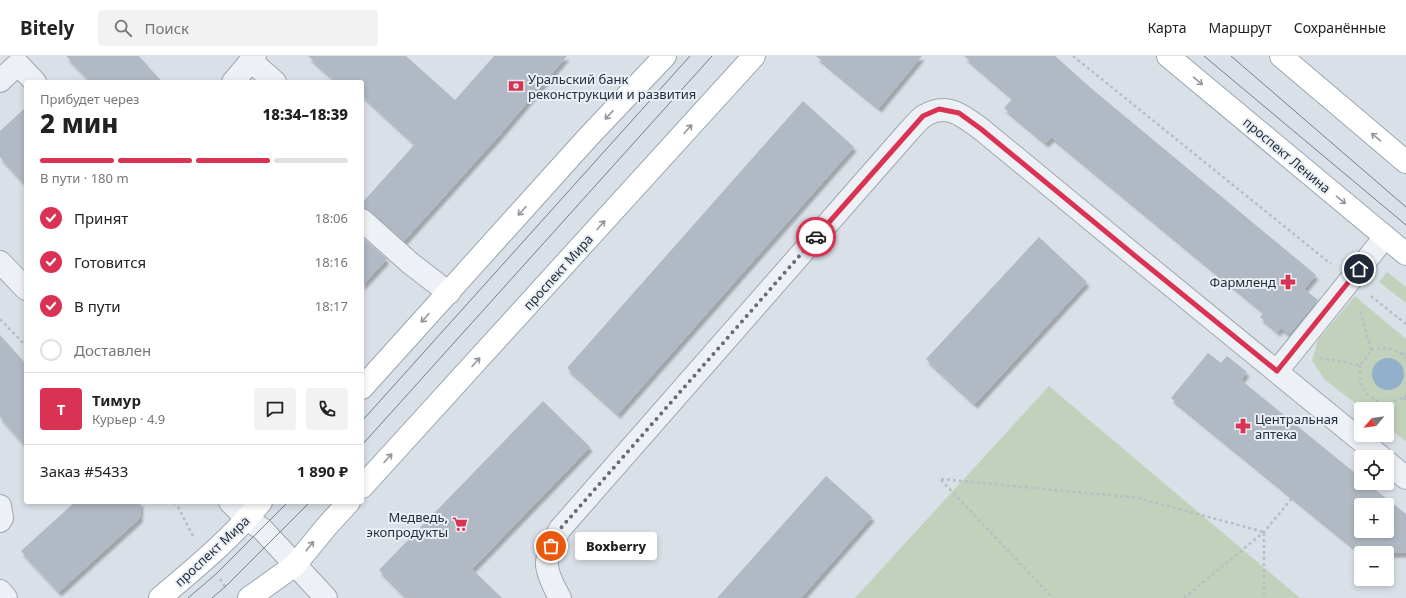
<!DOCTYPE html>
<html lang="ru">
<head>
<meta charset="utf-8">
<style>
	:root { --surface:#fff; --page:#f2f2f2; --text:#222; --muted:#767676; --line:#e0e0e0; --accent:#d93253 }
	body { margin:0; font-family:"Noto Sans",sans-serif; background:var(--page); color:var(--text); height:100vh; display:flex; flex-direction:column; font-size:15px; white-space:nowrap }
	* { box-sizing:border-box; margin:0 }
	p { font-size:13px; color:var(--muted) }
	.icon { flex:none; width:22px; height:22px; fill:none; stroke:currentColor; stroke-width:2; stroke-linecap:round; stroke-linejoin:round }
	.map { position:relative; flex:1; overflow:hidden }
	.side { position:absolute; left:24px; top:24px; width:340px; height:424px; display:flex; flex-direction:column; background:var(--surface); border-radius:4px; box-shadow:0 2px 6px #0003 }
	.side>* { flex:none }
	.needle { width:26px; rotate:241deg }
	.buttons { position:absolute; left:1354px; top:346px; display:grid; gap:8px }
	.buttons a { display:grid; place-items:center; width:40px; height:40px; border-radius:4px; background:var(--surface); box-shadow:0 2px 6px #0003; font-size:20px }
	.pin { position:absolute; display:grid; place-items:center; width:34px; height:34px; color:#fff; margin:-17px; border:2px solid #fff; border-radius:50%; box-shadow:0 1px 4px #0007 }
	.courier { position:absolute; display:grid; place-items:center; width:40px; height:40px; margin:-20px; border:3px solid #d93253; border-radius:50%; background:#fff; color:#222; box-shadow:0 1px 5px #0007 }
	.bubble { position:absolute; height:28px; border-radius:4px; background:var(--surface); box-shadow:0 2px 6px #0003; font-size:13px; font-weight:800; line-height:28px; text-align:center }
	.summary em { font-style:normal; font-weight:800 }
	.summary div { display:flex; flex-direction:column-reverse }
	.summary { display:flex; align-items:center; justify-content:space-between; height:68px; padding:0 16px }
	h1 { font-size:26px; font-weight:800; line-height:30px }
	.bar { display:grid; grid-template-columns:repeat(4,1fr); gap:6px 4px; align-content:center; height:48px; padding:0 16px }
	.bar i { height:5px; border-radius:3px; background:var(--line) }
	.bar .current { background:var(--accent) }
	.bar p { grid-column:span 4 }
	.line { display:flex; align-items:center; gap:10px; padding:0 16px; border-top:1px solid var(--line) }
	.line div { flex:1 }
	.round { display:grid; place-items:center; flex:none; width:42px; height:42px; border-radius:4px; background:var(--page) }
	ol { padding:0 16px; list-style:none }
	li { display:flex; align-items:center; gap:12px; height:44px }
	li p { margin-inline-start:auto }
	li .icon { padding:4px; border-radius:50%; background:var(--accent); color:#fff; stroke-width:4 }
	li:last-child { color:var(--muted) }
	li i { width:22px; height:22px; border:2px solid var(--line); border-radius:50% }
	header { display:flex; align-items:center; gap:24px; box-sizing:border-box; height:56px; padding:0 20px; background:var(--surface); border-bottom:1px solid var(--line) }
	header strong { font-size:19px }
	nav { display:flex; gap:22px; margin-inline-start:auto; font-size:14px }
	.search { width:280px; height:36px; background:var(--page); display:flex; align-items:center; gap:10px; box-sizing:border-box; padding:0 14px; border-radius:4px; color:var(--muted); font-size:15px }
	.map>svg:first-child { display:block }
	.green { fill:#c2d1bb }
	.water { fill:#92b0cb }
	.building { fill:#b1b9c4; fill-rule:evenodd; filter:url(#shadow) }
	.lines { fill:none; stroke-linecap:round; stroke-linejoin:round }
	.minor-casing { stroke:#a0a7b1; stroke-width:24 }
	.major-casing { stroke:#99a5b3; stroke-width:24 }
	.path { stroke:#b9bec5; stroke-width:2.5; stroke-dasharray:3 3; stroke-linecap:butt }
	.minor { stroke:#edf0f5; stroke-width:22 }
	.major { stroke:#fff; stroke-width:22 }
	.tram { stroke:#738091; stroke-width:1 }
	.oneway { stroke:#92969e }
	.done { stroke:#646c79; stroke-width:4; stroke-dasharray:0 7.2 }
	.route { stroke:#d93253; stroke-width:5 }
	.labels { text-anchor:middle; stroke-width:4; stroke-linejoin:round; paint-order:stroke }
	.poi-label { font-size:13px; fill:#242e3e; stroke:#eaeff4; text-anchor:start }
	.street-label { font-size:13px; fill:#242e3e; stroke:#eaeff4 }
</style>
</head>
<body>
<header>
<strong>Bitely</strong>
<div class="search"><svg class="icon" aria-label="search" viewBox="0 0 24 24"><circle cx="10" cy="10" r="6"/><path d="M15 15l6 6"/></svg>Поиск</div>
<nav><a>Карта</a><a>Маршрут</a><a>Сохранённые</a></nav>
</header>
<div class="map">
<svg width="1406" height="542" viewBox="0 0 1406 542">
	<defs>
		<filter id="shadow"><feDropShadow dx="2.5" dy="4.5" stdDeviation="1" flood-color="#0004"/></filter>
	</defs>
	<rect width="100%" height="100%" fill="#dae0e7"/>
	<path class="green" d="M1387,216L1406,231V247L1379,226Z
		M1355,240L1406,283V385L1387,371V353H1363L1325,324L1312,305L1318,284Z
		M1049,330L1300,542H855Z"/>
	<path class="water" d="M1372 318a16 16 0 1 1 32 0a16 16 0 1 1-32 0Z"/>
	<path class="building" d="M66,0H139L162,26H92Z
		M308,0H406L455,44L494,0H567L497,82L404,185L370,155L362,152V147L415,88L362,39V26H337Z
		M816,0H922L879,52Z
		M964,0H1055L1092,33L1316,219L1304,233L1318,244L1289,278L1281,272L1278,276L1260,261L1264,256L1052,81L1046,87L1004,52L1013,42Z
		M803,45L854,91L618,358L567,312Z
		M26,51V129L0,101V75Z
		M362,181L387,203L362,230Z
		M1039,181L1087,226L975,348L926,303Z
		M0,279L26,308V390L0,361Z
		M1208,297L1221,307L1227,300L1247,316L1241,324L1361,422V427H1367L1406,458V497H1361L1171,342ZM1361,449H1387V475H1361Z
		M543,345L590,391L472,513L502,542H407L379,514Z
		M826,420L872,461L801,542H717Z
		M75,446H141L140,462L59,536L21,495Z"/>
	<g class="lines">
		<g class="minor-casing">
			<path id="minor" d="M251,5L275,26
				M0,25L18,8L35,26
				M233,26L255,0
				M362,164L410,207L449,237
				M0,206L26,233
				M1277,315L1385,181
				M1387,406L1406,422
				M230,446L247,463L262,473L326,542
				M0,450L2,462L0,465
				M0,535L6,542
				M560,542C555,533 546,516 547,506C548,494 555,483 560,473L908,76C913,71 918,64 924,60C947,46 962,59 981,73L1134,199L1381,401"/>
		</g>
		<g class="major-casing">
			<path id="major" d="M1168,0L1406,198
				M1281,0L1406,106
				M362,332L590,79L665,0
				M362,431L754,0
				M160,542C195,512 232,482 261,446
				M249,542L295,509L327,470L349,446"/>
		</g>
		<path class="path" d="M1073,0L1331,208
			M1371,240L1406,268
			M0,263L26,290
			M1371,294C1386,291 1393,291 1406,302
			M1403,299L1406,295
			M1320,302L1360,309L1368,300L1371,294L1360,254
			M1360,309C1360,318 1359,329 1366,337C1368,339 1376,345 1379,346C1386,348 1402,344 1406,339
			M1404,341L1406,347
			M941,423L1138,442L1264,476
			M941,424L1053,542
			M174,446L178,451L193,480
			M1264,477V542
			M220,523L226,532
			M1184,542L1264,476L1293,441"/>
		<use href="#minor" class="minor"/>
		<use href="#major" class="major"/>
		<path class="tram" d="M1204,0L1406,169
			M1231,0L1406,151
			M362,365L690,0
			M362,389L712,0
			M188,542L216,518L288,446
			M212,542L225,531L310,446"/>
	</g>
	<defs><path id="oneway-shaft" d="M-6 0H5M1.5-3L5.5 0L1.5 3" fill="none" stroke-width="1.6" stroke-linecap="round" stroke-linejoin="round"/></defs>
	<g class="oneway">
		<use href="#oneway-shaft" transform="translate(1198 25) rotate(40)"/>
		<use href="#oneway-shaft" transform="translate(609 59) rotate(133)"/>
		<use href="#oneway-shaft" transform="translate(688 73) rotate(-48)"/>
		<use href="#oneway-shaft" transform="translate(1376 81) rotate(-140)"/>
		<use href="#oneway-shaft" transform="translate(1341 144) rotate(40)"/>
		<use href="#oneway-shaft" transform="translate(522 155) rotate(132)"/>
		<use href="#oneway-shaft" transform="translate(601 169) rotate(-48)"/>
		<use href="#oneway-shaft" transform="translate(425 262) rotate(132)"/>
		<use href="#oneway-shaft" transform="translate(476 306) rotate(-48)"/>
		<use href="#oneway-shaft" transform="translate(388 402) rotate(-48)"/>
		<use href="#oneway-shaft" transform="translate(310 490) rotate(-51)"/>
	</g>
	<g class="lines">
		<path class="done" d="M551,490L560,473L816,181"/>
		<path class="route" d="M816,181L923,60L939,53L959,57L981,73L1134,199L1277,315L1359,213"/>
	</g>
	<defs>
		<g id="bank-bare" transform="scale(1.2)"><path d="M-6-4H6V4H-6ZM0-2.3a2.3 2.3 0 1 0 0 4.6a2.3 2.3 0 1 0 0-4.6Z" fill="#d93253" stroke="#eaeff4" stroke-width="2.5" paint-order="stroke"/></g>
		<g id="pharmacy-bare" transform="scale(1.2)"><path d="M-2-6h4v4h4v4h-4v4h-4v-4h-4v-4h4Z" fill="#d93253" stroke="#eaeff4" stroke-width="2.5" paint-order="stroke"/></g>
		<g id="supermarket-bare" transform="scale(1.2)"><path d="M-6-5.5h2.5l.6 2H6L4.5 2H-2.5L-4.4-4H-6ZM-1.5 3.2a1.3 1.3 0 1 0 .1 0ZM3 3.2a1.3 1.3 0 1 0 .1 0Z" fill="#d93253" stroke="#eaeff4" stroke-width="2.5" paint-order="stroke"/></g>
	</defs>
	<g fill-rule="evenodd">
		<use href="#bank-bare" x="516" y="30"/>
		<use href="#pharmacy-bare" x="1288" y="226"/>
		<use href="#pharmacy-bare" x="1243" y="370"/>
		<use href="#supermarket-bare" x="460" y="468"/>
	</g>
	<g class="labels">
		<g class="poi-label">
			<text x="528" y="28">Уральский банк<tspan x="528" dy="15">реконструкции и развития</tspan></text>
			<text x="1276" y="231" text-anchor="end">Фармленд</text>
			<text x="1255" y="368">Центральная<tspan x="1255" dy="15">аптека</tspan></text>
			<text x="448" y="466" text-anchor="end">Медведь,<tspan x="448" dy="15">экопродукты</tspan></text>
		</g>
		<g class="street-label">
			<text transform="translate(1287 99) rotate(40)" y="5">проспект Ленина</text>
			<text transform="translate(558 216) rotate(-48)" y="5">проспект Мира</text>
			<text transform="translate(212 495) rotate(-43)" y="5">проспект Мира</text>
		</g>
	</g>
</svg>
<div class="buttons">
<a><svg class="needle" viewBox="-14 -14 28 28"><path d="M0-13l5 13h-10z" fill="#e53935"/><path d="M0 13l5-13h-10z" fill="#767676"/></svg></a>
<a><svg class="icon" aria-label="locate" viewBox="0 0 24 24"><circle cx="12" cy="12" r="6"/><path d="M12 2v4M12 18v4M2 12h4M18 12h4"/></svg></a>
<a>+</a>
<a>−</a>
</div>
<div class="pin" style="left:551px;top:490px;background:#ea580c"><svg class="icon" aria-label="bag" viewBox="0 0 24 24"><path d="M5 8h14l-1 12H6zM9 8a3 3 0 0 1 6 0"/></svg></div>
<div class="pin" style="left:1359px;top:213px;background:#1f2937"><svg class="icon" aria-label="home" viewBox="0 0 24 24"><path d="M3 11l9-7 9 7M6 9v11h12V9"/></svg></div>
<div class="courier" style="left:816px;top:181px"><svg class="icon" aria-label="car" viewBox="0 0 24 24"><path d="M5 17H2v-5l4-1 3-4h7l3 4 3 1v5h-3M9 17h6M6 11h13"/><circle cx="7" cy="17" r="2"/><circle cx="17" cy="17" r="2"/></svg></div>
<div class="bubble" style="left:575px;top:476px;width:82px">Boxberry</div>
<section class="side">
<div class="summary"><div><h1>2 мин</h1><p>Прибудет через</p></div><em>18:34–18:39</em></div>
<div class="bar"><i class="current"></i><i class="current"></i><i class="current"></i><i></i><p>В пути · 180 m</p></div>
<ol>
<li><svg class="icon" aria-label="check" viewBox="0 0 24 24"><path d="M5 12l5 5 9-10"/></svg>Принят<p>18:06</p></li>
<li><svg class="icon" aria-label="check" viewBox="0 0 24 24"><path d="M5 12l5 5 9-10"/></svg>Готовится<p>18:16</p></li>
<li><svg class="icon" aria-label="check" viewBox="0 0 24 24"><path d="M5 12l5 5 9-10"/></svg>В пути<p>18:17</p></li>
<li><i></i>Доставлен</li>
</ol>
<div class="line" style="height:72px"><b class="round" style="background:var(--accent);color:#fff">Т</b><div><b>Тимур</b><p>Курьер · 4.9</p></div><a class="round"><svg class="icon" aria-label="chat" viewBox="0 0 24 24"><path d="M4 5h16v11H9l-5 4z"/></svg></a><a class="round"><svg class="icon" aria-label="phone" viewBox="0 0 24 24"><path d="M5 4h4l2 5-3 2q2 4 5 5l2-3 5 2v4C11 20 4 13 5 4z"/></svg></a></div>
<div class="line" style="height:52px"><div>Заказ #5433</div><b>1 890 ₽</b></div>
</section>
</div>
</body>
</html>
